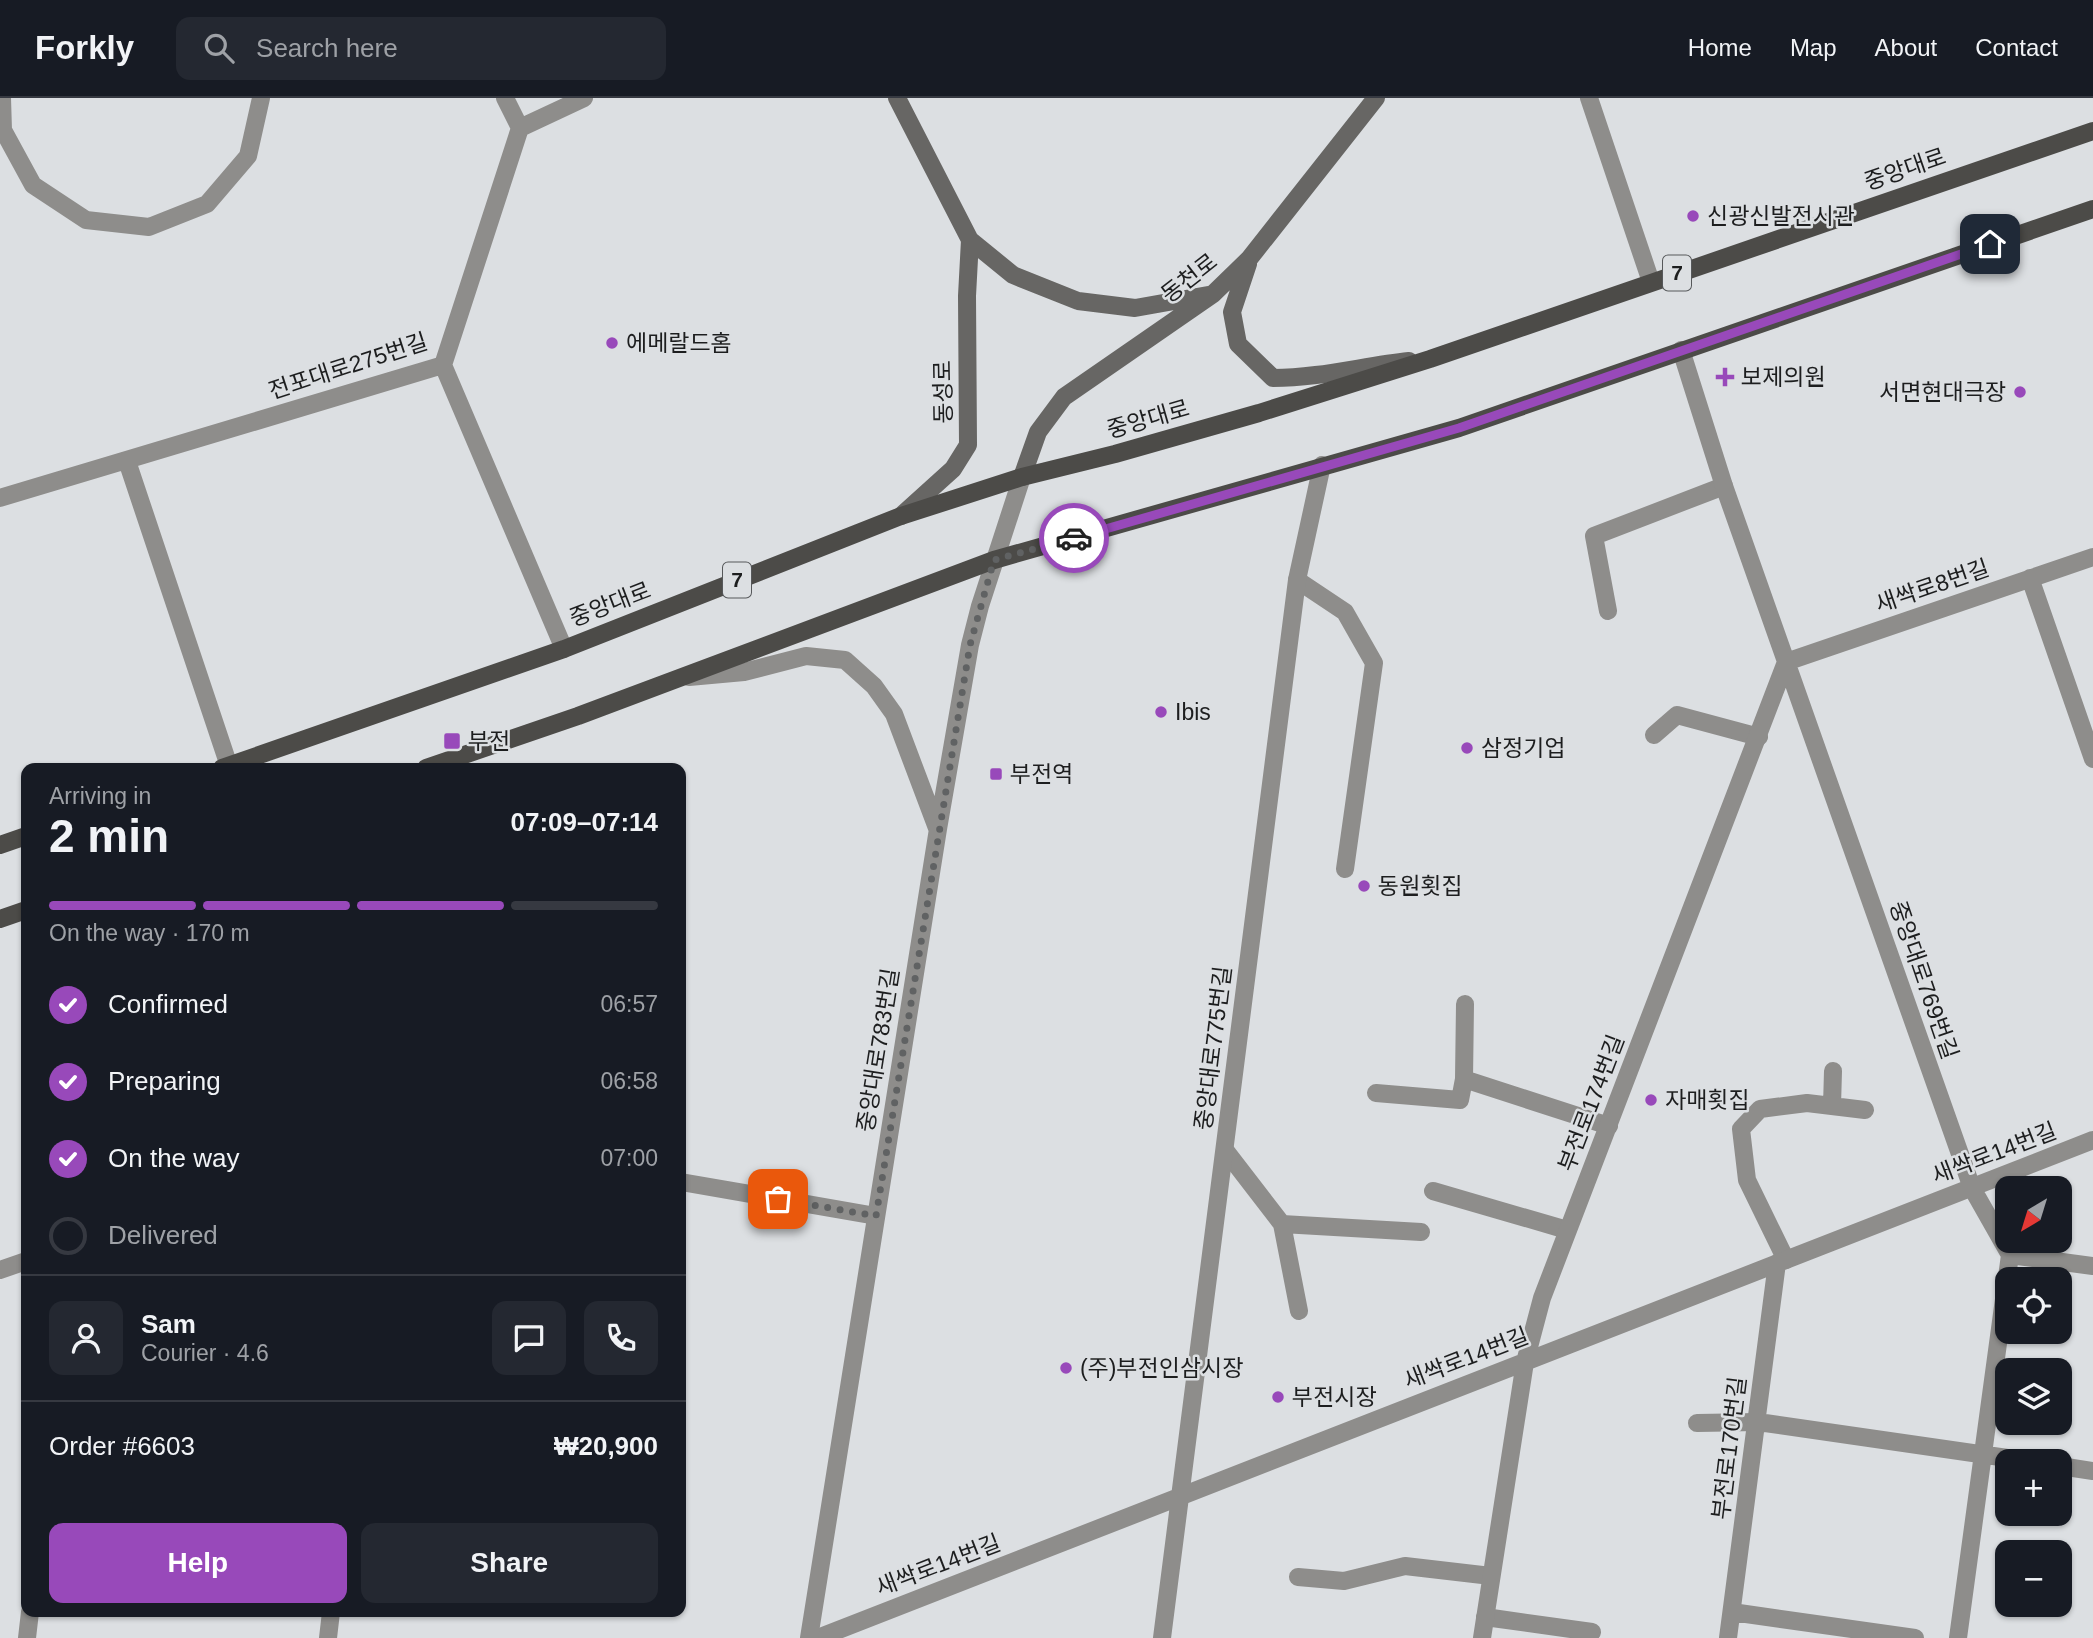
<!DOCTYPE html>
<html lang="en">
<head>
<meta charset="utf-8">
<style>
	:root { --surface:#171b24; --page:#242831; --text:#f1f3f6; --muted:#9ea1a6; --line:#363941; --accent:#9849ba }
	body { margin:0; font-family:Arial,"Noto Sans KR",sans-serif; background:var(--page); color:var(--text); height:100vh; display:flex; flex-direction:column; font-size:26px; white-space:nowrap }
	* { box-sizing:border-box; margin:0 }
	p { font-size:23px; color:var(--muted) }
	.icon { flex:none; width:38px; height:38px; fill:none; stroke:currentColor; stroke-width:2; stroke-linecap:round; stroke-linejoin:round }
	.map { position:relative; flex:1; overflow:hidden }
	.panel { position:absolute; left:21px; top:665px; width:665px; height:854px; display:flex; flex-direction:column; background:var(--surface); border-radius:14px; box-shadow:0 2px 5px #0004 }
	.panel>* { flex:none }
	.needle { width:46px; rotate:218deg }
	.tools { position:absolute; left:1995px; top:1078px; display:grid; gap:14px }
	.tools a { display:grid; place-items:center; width:77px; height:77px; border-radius:14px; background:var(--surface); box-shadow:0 2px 5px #0004; font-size:35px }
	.pin { position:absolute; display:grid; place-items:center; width:60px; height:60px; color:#fff; margin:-30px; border-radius:14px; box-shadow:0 4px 10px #0006 }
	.courier { position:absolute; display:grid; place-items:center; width:70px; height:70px; margin:-35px; border:5px solid #9849ba; border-radius:50%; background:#fff; color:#222; box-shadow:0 2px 9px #0007 }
	.overview em { font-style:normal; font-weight:700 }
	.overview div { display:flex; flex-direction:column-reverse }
	.overview { display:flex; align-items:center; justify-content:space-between; height:119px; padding:0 28px }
	h1 { font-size:46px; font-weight:700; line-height:52px }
	.bar { display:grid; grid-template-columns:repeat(4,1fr); gap:10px 7px; align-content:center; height:84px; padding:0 28px }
	.bar i { height:9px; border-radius:5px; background:var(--line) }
	.bar .on { background:var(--accent) }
	.bar p { grid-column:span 4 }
	.line { display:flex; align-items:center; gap:18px; padding:0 28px; border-top:2px solid var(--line) }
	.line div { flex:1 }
	.round { display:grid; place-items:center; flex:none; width:74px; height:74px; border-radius:14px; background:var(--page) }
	ol { padding:0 28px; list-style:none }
	li { display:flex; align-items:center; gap:21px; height:77px }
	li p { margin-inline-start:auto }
	li .icon { padding:7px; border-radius:50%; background:var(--accent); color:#fff; stroke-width:4 }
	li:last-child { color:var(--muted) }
	li i { width:38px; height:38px; border:4px solid var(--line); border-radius:50% }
	.action { display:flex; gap:14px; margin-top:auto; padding:14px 28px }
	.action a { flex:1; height:80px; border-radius:14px; background:var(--accent); color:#fff; font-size:28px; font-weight:700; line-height:80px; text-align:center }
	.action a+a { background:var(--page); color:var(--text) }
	header { display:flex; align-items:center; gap:42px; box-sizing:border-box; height:98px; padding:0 35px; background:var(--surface); border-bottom:2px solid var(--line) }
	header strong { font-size:33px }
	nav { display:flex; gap:38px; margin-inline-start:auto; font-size:24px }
	.search { width:490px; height:63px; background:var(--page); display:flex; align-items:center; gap:18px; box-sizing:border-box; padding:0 24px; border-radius:14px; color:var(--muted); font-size:26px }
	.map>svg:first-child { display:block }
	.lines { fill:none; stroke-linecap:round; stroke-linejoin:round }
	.service { stroke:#8e8d8b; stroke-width:18 }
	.minor { stroke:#8e8d8b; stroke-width:18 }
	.tertiary { stroke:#8e8d8b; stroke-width:18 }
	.secondary { stroke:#676664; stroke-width:18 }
	.primary { stroke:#4c4b48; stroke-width:18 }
	.done { stroke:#606263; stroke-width:7; stroke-dasharray:0 12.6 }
	.route { stroke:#9849ba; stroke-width:9 }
	.poi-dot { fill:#9849ba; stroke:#dcdfe2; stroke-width:2.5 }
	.labels { text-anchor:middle; stroke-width:5; stroke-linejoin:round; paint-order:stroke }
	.shield { fill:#dcdfe2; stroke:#56585a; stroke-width:2 }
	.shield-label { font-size:21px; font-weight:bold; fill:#1d1e1f }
	.street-label { font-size:23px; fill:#1d1e1f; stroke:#dcdfe2 }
	.poi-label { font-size:23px; fill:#1d1e1f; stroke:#dcdfe2; text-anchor:start }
</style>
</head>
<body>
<header>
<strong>Forkly</strong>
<div class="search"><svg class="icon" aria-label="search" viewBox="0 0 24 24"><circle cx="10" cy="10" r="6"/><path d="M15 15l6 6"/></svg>Search here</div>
<nav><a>Home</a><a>Map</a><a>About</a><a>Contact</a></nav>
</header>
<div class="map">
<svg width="2093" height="1540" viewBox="0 0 2093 1540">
	<rect width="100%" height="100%" fill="#dcdfe2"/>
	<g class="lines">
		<path class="service" d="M2,0L3,32L33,87L86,122L149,129L207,106L248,58L261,0
			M1297,482L1345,514L1374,565L1345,771
			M1608,513L1594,438L1724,388
			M1654,637L1677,617L1759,639
			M1464,981L1465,906
			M1376,995L1460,1002L1464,981L1609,1028
			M1832,1008L1833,973
			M1225,1052L1282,1126L1299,1213
			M1433,1093L1567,1132
			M1282,1126L1421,1134
			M1786,1162L1747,1082L1741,1031L1760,1011L1807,1005L1865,1012
			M1697,1325L1758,1324
			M1298,1479L1344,1483L1405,1468L1491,1478
			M1485,1519L1592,1534"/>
		<path class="minor" d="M1589,0L1651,184
			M520,30L584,0
			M1681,252L1724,388L1972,1090L2010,1157L1958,1540
			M443,267L564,551
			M127,363L229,668
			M0,400L443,267L520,30L505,0
			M2030,480L2093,661
			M681,1084L876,1118
			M2010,1157L2093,1168
			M0,1172L26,1163
			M1758,1324L2028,1363
			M2060,1368L2093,1373
			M1732,1514L1915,1540
			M27,1540L30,1514
			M328,1540L331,1514
			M818,1540L2093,1042
			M1162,1540L1297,482L1322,367
			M1482,1540L1525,1264L1542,1200L1786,564L2093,459
			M1728,1540L1777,1165"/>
		<path class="tertiary" d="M689,579L744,574L806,558L845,562L874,588L894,616L937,730
			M809,1540L938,731L970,547L980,508L1022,379"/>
		<path class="secondary" d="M897,0L970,142L1013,177L1078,203L1135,210L1208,197
			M1248,166L1232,214L1238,246L1273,280C1319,280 1363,268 1409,263
			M1022,379L1038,334L1064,299L1213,196L1249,161L1376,0
			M901,418L953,371L968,347L967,198L970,142"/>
		<path class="primary" d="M222,670L564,551L901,418L1022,379L1115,356L1259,315L1430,261L2093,33
			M426,670L578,618L994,462L1459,330L2093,111
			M0,747L26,738
			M0,821L26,812"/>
	</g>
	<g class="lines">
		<path class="done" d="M778,1101L876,1118L970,547L994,462L1074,440"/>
		<path class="route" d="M1074,440L1459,330L1990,146"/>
	</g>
	<g class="poi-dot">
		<circle cx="1693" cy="118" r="7"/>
		<circle cx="612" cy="245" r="7"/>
		<path d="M1721.5 268.5h7v7h7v7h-7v7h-7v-7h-7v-7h7z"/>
		<circle cx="2020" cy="294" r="7"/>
		<circle cx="1161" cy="614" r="7"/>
		<rect x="443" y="634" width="18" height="18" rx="3.5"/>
		<circle cx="1467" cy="650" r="7"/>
		<rect x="989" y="669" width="14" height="14" rx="3.5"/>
		<circle cx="1364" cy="788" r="7"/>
		<circle cx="1651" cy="1002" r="7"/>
		<circle cx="1066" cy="1270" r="7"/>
		<circle cx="1278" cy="1299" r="7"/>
	</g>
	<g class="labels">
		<g class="shield">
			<rect x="1663" y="157.5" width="28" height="35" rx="5"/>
			<rect x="723" y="464.5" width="28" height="35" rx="5"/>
		</g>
		<g class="shield-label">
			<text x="1677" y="182">7</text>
			<text x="737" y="489">7</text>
		</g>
		<g class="street-label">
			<text transform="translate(1905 71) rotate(-19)" y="8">중앙대로</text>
			<text transform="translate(1189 180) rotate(-38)" y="8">동천로</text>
			<text transform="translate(348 268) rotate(-18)" y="8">전포대로275번길</text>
			<text transform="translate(943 294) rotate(-91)" y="8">동성로</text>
			<text transform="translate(1148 321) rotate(-16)" y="8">중앙대로</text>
			<text transform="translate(1932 488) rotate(-19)" y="8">새싹로8번길</text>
			<text transform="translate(610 506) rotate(-21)" y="8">중앙대로</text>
			<text transform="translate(1924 882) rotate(71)" y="8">중앙대로769번길</text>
			<text transform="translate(1213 950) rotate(-83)" y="8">중앙대로775번길</text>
			<text transform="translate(878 952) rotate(-81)" y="8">중앙대로783번길</text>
			<text transform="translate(1591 1005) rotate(-69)" y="8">부전로174번길</text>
			<text transform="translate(1994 1055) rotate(-21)" y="8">새싹로14번길</text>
			<text transform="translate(1466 1260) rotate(-21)" y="8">새싹로14번길</text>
			<text transform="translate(1729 1350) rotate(-83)" y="8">부전로170번길</text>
			<text transform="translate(938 1467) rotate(-21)" y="8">새싹로14번길</text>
		</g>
		<g class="poi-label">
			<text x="1707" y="126">신광신발전시관</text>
			<text x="626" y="253">에메랄드홈</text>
			<text x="1741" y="287">보제의원</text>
			<text x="2006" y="302" text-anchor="end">서면현대극장</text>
			<text x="1175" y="622">Ibis</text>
			<text x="468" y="651">부전</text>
			<text x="1481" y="658">삼정기업</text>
			<text x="1010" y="684">부전역</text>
			<text x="1378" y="796">동원횟집</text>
			<text x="1665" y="1010">자매횟집</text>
			<text x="1080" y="1278">(주)부전인삼시장</text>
			<text x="1292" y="1307">부전시장</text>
		</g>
	</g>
</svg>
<div class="tools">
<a><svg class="needle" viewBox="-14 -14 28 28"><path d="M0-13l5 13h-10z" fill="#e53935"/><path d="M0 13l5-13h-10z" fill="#9ea1a6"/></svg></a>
<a><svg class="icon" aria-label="locate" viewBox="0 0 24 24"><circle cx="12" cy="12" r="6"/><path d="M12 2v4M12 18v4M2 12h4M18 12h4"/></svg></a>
<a><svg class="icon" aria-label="layers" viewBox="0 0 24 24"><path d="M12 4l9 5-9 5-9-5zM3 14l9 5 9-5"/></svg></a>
<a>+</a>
<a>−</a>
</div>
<div class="pin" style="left:778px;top:1101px;background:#ea580c"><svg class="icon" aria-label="bag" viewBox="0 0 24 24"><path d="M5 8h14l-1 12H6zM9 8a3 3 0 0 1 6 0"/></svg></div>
<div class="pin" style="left:1990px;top:146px;background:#1f2937"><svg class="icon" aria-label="home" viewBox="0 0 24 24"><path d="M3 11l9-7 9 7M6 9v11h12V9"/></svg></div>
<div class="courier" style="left:1074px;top:440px"><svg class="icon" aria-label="car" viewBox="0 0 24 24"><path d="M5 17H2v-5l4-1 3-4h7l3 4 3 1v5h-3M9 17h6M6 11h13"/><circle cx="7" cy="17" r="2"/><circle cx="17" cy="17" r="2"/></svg></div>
<section class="panel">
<div class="overview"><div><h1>2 min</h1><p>Arriving in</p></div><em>07:09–07:14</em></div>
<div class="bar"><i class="on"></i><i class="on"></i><i class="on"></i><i></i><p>On the way · 170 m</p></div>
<ol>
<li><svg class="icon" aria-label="check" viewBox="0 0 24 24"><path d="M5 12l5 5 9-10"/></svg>Confirmed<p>06:57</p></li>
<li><svg class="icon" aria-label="check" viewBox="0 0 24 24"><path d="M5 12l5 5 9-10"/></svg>Preparing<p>06:58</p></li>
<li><svg class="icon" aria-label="check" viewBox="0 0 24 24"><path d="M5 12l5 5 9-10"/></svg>On the way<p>07:00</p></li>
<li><i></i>Delivered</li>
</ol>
<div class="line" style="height:126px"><a class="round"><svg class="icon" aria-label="person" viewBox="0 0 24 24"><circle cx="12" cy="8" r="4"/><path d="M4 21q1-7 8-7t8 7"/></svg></a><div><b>Sam</b><p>Courier · 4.6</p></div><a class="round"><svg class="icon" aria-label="chat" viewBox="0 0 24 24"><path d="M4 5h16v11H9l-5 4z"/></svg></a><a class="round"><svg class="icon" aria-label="phone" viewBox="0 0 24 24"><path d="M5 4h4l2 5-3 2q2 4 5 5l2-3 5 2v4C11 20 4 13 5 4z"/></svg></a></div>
<div class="line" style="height:91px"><div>Order #6603</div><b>₩20,900</b></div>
<div class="action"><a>Help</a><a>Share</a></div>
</section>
</div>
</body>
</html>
